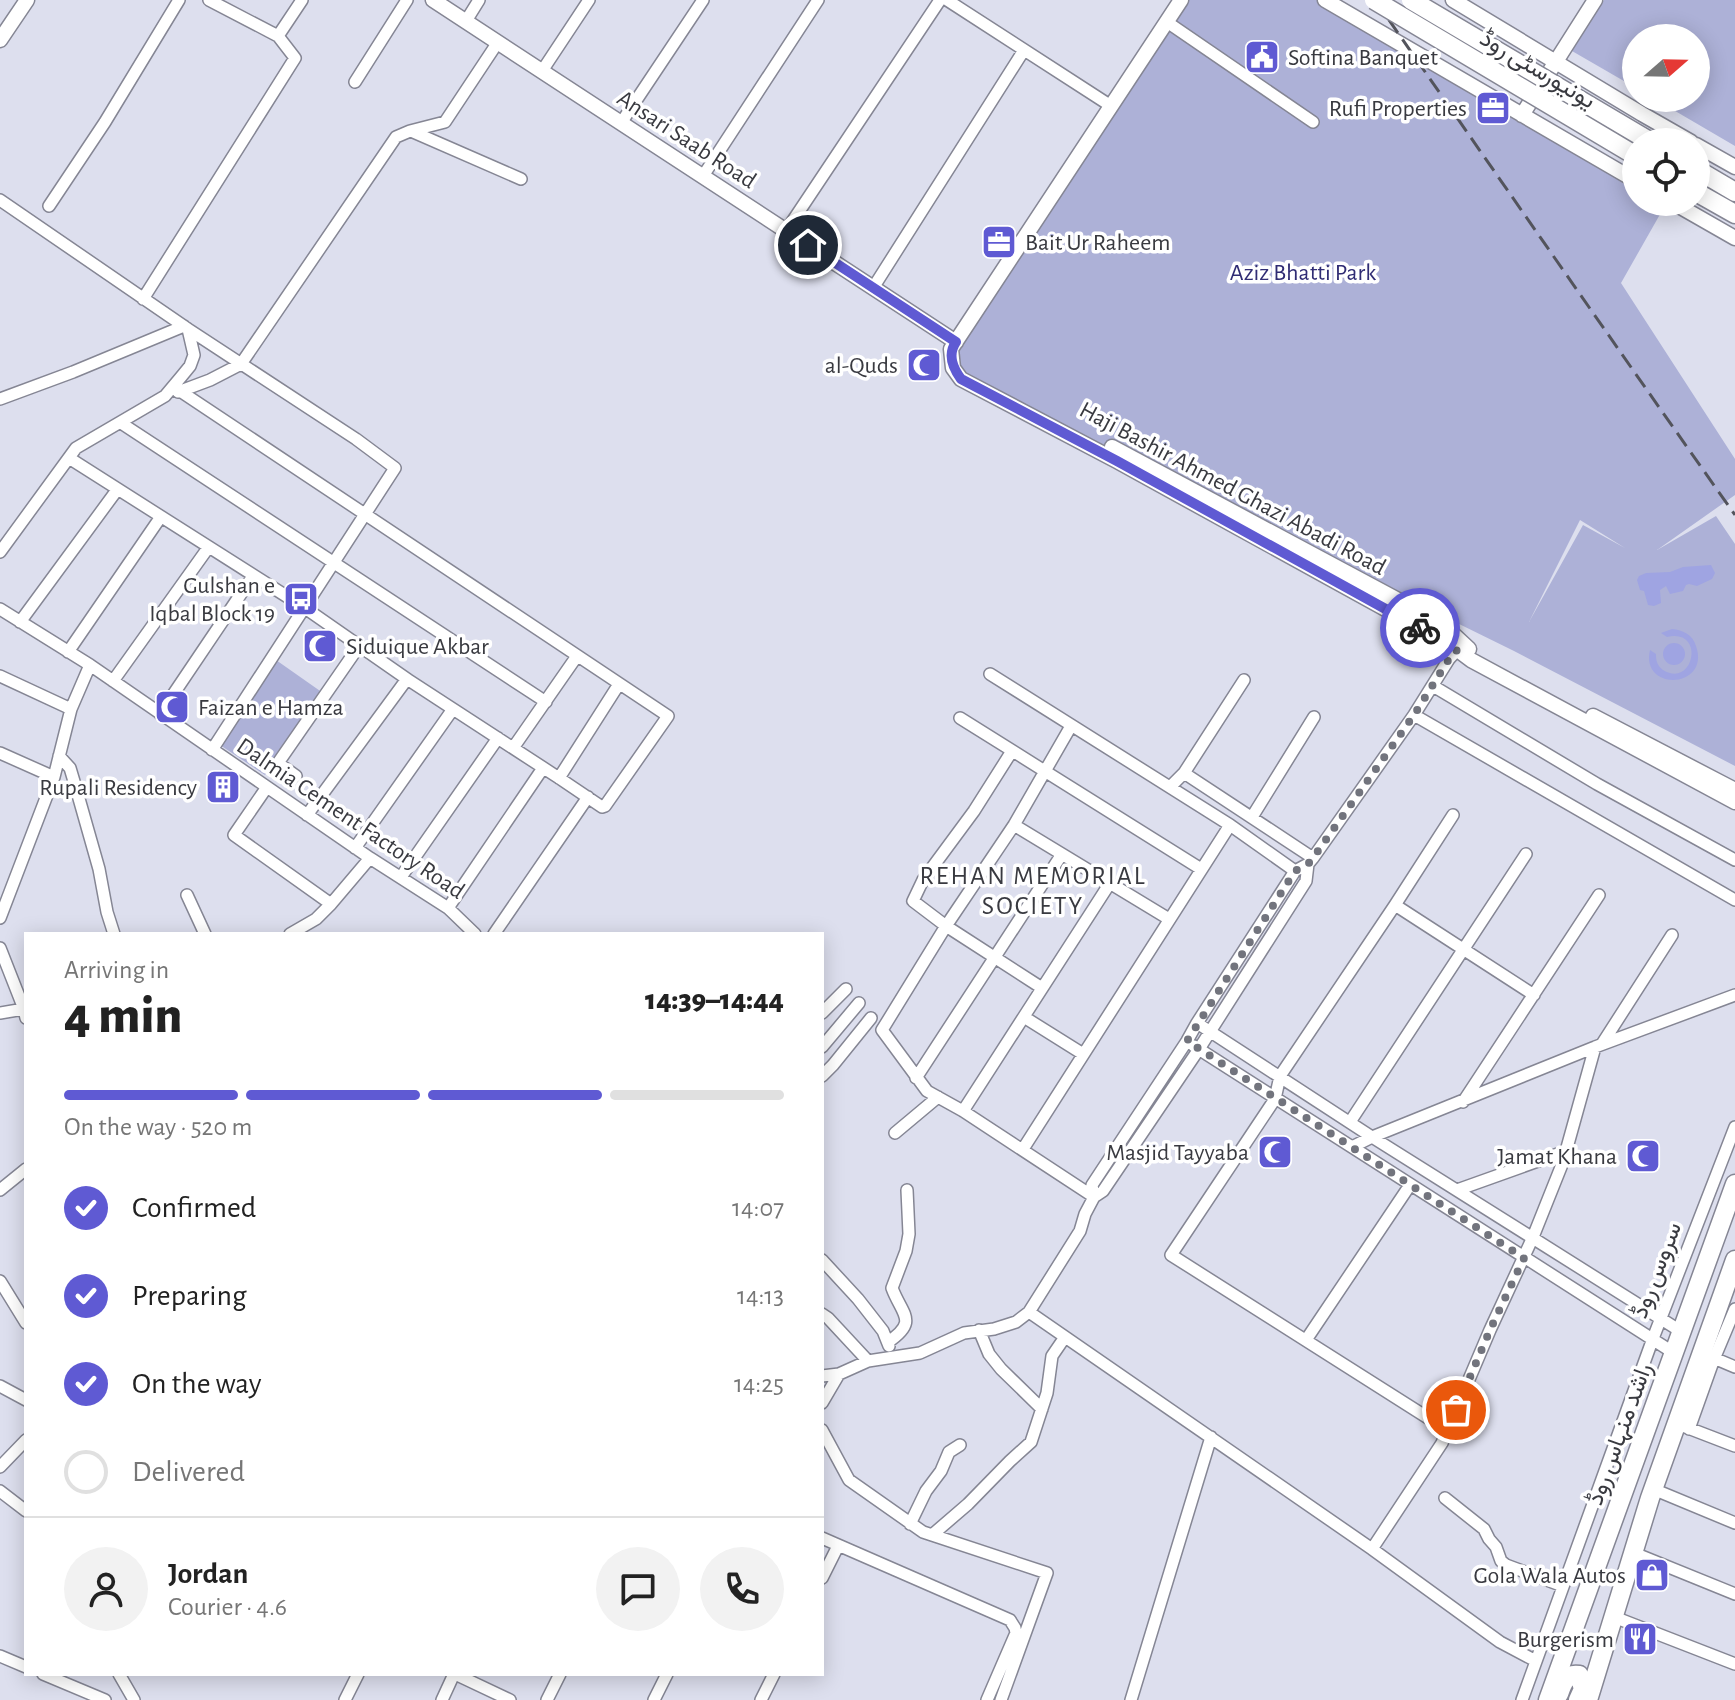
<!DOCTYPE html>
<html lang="en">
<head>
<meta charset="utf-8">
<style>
	:root { --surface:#fff; --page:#f2f2f2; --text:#222; --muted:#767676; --line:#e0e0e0; --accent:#5f5ad3 }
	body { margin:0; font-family:"Alegreya Sans",Vazirmatn,sans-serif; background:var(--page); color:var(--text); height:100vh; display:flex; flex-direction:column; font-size:30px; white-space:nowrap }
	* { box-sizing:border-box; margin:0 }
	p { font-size:26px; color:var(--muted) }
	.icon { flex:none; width:44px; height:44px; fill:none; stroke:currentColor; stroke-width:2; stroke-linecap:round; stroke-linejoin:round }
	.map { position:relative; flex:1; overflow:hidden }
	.side { position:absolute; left:24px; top:932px; width:800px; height:744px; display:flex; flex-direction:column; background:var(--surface); border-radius:0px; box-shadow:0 4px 20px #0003 }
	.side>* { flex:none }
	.needle { width:52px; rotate:70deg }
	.fabs { position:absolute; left:1622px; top:24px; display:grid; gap:16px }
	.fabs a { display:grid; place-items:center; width:88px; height:88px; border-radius:50%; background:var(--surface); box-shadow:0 4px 20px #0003; font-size:40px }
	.pin { position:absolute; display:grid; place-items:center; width:68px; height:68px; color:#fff; margin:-34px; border:4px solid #fff; border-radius:50%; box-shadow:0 2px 8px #0007 }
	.courier { position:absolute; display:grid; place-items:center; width:80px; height:80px; margin:-40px; border:6px solid #5f5ad3; border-radius:50%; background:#fff; color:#222; box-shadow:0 2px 10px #0007 }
	.overview em { font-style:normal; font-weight:800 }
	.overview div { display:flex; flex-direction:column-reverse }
	.overview { display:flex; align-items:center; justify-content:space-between; height:136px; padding:0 40px }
	h1 { font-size:52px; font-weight:800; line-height:60px }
	.bar { display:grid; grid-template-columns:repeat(4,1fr); gap:12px 8px; align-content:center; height:96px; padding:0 40px }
	.bar i { height:10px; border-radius:6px; background:var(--line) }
	.bar .selected { background:var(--accent) }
	.bar p { grid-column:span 4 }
	.line { display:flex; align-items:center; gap:20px; padding:0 40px; border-top:2px solid var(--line) }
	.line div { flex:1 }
	.round { display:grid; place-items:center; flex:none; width:84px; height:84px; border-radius:42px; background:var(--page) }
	ol { padding:0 40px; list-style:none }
	li { display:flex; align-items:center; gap:24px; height:88px }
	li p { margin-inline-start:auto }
	li .icon { padding:8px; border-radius:50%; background:var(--accent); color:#fff; stroke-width:4 }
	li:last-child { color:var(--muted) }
	li i { width:44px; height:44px; border:4px solid var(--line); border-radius:50% }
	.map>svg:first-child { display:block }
	.green { fill:#adb1d7; fill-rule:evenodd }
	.water { fill:#9fa4e2 }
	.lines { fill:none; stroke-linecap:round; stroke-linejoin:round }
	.minor-casing { stroke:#858694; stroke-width:14 }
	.tertiary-casing { stroke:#858694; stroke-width:17 }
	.primary-casing { stroke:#858694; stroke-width:21 }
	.minor { stroke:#fff; stroke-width:11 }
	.tertiary { stroke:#fff; stroke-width:14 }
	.primary { stroke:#fff; stroke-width:18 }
	.rail { stroke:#53545c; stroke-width:3; stroke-dasharray:16 8; stroke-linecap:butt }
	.primary-bridge-casing { stroke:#858694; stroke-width:21; stroke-linecap:butt }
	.primary-bridge { stroke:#fff; stroke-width:18 }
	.done { stroke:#72747d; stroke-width:8; stroke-dasharray:0 14.4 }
	.route { stroke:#5f5ad3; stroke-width:10 }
	.labels { text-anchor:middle; stroke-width:7; stroke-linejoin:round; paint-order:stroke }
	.poi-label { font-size:24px; fill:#393a40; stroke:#fff; text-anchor:end }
	.street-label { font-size:24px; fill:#393a40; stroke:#fff }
	.park-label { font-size:24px; fill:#302c74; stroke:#fff }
	.neighbourhood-label { font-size:26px; letter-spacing:2px; fill:#393a40; stroke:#fff }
</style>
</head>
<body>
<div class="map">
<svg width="1735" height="1700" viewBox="0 0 1735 1700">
	<rect width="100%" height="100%" fill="#dddfee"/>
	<path class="green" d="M1182,0H1326L1636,181V202H1667L1621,283L1735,459V495L1657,550L1716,516L1735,544V766L1514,651L961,379L956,342ZM1580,520L1625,548L1583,525L1529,622Z
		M1604,0H1735V146L1653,98H1696V38H1636V88L1572,51Z
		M276,660L323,693L265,775L220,745Z"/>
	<path class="water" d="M1711,565L1715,573L1712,579L1697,586L1689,584L1686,585L1683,591L1670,594L1666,586L1660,590L1661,603L1654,606L1648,605L1644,591L1640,590L1637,580L1639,576L1646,573L1670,572L1683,567Z
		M1672,629C1683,630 1693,635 1696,646C1711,689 1640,692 1650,650L1656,654C1656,661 1657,665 1663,670C1694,689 1706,628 1667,637L1661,633Z
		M1663 654a11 11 0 1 1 22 0a11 11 0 1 1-22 0Z"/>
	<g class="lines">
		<g class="minor-casing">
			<path id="minor" d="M209,0L278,36
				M947,0L1111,106
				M466,21L479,0
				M1167,22L1313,122
				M542,71L589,0
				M355,82L407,0
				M621,123L703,0
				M411,131L521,179
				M703,176L818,0
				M0,200L188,329L194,355L190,366L181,377L165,396L76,448L0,552
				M49,206L105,122L179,0
				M786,231L940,0
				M873,288L1024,50
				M143,299L295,58L278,36L302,0
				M188,329L356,439L395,468L212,750
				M178,392L210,380L241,364L396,137L410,131L445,122L498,42
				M0,399L73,372L184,326
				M121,423L546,702
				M69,458L305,608L407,679L559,778L602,807L605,806L668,716L180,391
				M0,609L90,665L370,858L448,908L475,934
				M20,622L117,490
				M68,652L160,518
				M990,674L1230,825L1295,871
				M0,676L71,709
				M113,681L208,548
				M1433,686L1597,784L1735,860
				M160,714L253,576
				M1414,715L1735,900
				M960,718L1201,869
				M1071,726L1014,825L946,926L882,1030L927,1091L963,1111L1094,1197
				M513,748L577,656
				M1012,751L974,811L923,880L913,901L946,926L1042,988
				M0,753L54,777
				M59,756L70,768L76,788L99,869L107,912L114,934
				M1184,773L1313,858
				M296,776L278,763L359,646
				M559,778L619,684
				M267,787L234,835L331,904
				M1170,787L1184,773L1244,680
				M307,815L407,679
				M1252,817L1314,717
				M1014,825L1169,919
				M355,848L453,709
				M401,877L498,738
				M187,895L205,934
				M1395,905L1534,995
				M448,908L543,768
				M0,918L54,777L71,709L90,665
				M290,934L316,919L331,904L370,858
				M494,934L588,797
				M0,948L24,1009L26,1018
				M0,1013L24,1009
				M822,1013L846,989
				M1024,1017L1083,1054
				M1197,1023L1372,1137L1682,1332
				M1602,1044L1672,935
				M1194,1046L1674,1353
				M822,1047L859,1003
				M822,1076L833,1065L871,1018
				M916,1078L1062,854
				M1463,1102L1599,895
				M963,1111L1110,883
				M1350,1122L1526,854
				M895,1133L938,1097
				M1352,1147L1372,1137L1595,1047L1735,995
				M1023,1149L1230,825
				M0,1190L26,1169
				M1457,1190L1566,1151
				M1094,1197L1092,1185L1187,1041L1197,1023L1295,871L1308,864L1313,858L1414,715L1449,659L1461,646
				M822,1260L858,1299L883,1331L889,1346
				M0,1281L26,1323
				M1029,1312L1372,1549L1500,1642L1536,1661
				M822,1314L828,1318L868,1361
				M979,1330L989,1354L1001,1369L1042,1409
				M1306,1340L1410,1185
				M888,1342C919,1321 902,1315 892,1288L906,1251L909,1234L907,1190
				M1709,1356L1735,1367
				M822,1376L839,1374L868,1361L920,1353L964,1333L994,1329L1016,1322L1029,1312L1080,1231L1085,1214L1094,1197L1103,1191L1199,1049L1306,881L1308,864
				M0,1386L26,1400
				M822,1403L839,1374
				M1683,1426L1735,1446
				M1689,1429L1714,1359L1735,1309
				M822,1430L849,1480L923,1532L1047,1573L1001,1700
				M1447,1430L1171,1255L1275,1099L1280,1076L1395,905L1453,815
				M0,1467L26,1440
				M1653,1489L1735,1523
				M0,1491L26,1511
				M1445,1498L1484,1529L1489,1539L1496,1547L1501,1561L1506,1565L1563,1586
				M910,1524L926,1491L941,1471L949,1452L960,1445
				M932,1535L968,1504L1010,1461L1031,1442L1047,1393L1052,1356L1065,1337
				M822,1538L1010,1620L1015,1628L1016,1633L987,1700
				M1372,1549L1442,1443L1490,1330L1533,1237L1563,1162L1595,1047
				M1634,1553L1735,1594
				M822,1578L838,1546
				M1614,1617L1735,1664
				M0,1656L26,1667
				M43,1674L105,1700
				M119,1674L134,1700
				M455,1674L510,1700
				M345,1700L358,1674
				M442,1700L454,1674
				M547,1700L560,1674
				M654,1700L667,1674
				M761,1700L774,1674
				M1131,1700L1211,1437
				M1522,1700L1652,1341L1735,1127"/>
		</g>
		<g class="tertiary-casing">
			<path id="tertiary" d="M433,0L956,342
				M1181,0L951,349L953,368L961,379L1117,461L1451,645L1471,660L1735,802
				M1325,0L1636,181
				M1453,0L1642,114L1691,142
				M0,40L27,0
				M1522,115L1595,0
				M1696,145L1735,167
				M1672,202L1735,238
				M1112,447L1441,623L1469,649
				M1593,716L1735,790"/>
		</g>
		<g class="primary-casing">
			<path id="primary" d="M1696,169L1735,192
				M1696,192L1735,214
				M1559,1694C1563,1683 1566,1673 1579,1675L1583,1689L1578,1700
				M1548,1700L1735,1184
				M1588,1700L1650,1498L1735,1260"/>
		</g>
		<use href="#minor" class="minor"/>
		<use href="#tertiary" class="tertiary"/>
		<use href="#primary" class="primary"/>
		<path class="rail" d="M1375,0C1495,172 1614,344 1735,515"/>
		<g class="primary-bridge-casing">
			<path id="primary-bridge" d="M1374,0L1636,156
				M1411,0L1651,142"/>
		</g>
		<use href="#primary-bridge" class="primary-bridge"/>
	</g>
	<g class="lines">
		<path class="done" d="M1420,628L1451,645L1457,651L1449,659L1414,715L1313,858L1308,864L1295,871L1187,1041L1524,1258L1490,1330L1456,1410"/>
		<path class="route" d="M808,245L956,342C947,355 953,368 961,379L1117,461L1420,628"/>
	</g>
	<defs>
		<g id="civic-square" transform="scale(1.8)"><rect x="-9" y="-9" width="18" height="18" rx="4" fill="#5f5ad3" stroke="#fff"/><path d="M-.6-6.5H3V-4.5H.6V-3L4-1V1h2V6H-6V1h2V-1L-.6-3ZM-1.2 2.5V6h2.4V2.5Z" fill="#fff"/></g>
		<g id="office-square" transform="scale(1.8)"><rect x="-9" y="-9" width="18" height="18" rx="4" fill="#5f5ad3" stroke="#fff"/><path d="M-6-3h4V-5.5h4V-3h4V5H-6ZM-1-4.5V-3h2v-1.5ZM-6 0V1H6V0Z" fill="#fff"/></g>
		<g id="mosque-square" transform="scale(1.8)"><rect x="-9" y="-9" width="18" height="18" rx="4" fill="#5f5ad3" stroke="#fff"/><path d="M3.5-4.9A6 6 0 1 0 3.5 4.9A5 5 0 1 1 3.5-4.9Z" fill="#fff"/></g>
		<g id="bus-square" transform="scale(1.8)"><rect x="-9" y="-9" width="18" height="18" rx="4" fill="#5f5ad3" stroke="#fff"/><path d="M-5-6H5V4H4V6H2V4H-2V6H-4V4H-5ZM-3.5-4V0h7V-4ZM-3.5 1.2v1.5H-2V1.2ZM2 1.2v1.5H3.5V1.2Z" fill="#fff"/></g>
		<g id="building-square" transform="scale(1.8)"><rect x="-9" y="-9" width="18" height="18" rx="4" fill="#5f5ad3" stroke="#fff"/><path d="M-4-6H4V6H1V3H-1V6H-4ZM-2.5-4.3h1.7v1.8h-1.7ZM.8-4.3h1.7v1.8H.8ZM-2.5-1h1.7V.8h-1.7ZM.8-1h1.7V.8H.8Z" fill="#fff"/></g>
		<g id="shop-square" transform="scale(1.8)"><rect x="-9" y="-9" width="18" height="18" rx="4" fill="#5f5ad3" stroke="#fff"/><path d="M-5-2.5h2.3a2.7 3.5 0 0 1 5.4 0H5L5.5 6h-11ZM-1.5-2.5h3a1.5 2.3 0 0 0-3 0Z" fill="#fff"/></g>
		<g id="restaurant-square" transform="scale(1.8)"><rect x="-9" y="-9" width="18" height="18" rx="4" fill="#5f5ad3" stroke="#fff"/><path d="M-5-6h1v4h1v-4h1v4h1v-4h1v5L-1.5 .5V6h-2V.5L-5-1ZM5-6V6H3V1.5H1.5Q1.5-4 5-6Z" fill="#fff"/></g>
	</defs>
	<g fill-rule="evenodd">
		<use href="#civic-square" x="1262" y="57"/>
		<use href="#office-square" x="1493" y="108"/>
		<use href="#office-square" x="999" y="242"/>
		<use href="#mosque-square" x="924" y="365"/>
		<use href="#bus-square" x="301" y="599"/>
		<use href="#mosque-square" x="320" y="646"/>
		<use href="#mosque-square" x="172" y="707"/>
		<use href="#building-square" x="223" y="787"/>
		<use href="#mosque-square" x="1275" y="1152"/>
		<use href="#mosque-square" x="1643" y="1156"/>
		<use href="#shop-square" x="1652" y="1575"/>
		<use href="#restaurant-square" x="1640" y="1639"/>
	</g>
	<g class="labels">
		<g class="poi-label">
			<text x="1288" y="65" text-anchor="start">Softina Banquet</text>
			<text x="1467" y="116">Rufi Properties</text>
			<text x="1025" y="250" text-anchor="start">Bait Ur Raheem</text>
			<text x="898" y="373">al-Quds</text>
			<text x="275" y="593">Gulshan e<tspan x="275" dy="28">Iqbal Block 19</tspan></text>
			<text x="346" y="654" text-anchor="start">Siduique Akbar</text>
			<text x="198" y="715" text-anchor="start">Faizan e Hamza</text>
			<text x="197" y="795">Rupali Residency</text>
			<text x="1249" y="1160">Masjid Tayyaba</text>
			<text x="1617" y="1164">Jamat Khana</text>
			<text x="1626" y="1583">Gola Wala Autos</text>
			<text x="1614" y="1647">Burgerism</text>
		</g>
		<g class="street-label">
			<text transform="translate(1538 69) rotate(31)" y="8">یونیورسٹی روڈ</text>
			<text transform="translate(687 139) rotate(33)" y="8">Ansari Saab Road</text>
			<text transform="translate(1233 488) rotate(28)" y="8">Haji Bashir Ahmed Ghazi Abadi Road</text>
			<text transform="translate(351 818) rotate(34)" y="8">Dalmia Cement Factory Road</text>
			<text transform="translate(1656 1270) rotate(-69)" y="8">سروس روڈ</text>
			<text transform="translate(1619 1434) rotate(-70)" y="8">راشد منہاس روڈ</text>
		</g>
		<g class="park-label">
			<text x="1303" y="280">Aziz Bhatti Park</text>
		</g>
		<g class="neighbourhood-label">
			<text x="1033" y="884">REHAN MEMORIAL<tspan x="1033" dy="30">SOCIETY</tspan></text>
		</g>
	</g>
</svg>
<div class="fabs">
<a><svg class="needle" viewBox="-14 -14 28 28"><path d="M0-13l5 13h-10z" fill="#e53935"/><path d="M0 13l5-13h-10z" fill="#767676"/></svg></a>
<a><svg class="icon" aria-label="locate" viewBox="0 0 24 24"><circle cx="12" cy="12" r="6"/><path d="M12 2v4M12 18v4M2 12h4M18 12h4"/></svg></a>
</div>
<div class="pin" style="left:1456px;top:1410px;background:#ea580c"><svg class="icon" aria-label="bag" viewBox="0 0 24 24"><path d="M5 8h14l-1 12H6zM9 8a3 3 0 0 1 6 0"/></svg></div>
<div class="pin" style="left:808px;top:245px;background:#1f2937"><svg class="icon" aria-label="home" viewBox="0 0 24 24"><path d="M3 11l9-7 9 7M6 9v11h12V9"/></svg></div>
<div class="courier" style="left:1420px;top:628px"><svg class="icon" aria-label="bike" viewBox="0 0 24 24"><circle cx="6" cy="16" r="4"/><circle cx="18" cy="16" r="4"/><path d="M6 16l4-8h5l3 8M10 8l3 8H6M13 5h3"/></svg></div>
<section class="side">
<div class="overview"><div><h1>4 min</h1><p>Arriving in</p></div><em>14:39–14:44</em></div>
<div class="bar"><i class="selected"></i><i class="selected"></i><i class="selected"></i><i></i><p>On the way · 520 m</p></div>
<ol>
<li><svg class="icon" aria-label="check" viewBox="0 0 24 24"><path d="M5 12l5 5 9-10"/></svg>Confirmed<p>14:07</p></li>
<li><svg class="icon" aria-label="check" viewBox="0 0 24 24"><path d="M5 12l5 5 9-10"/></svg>Preparing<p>14:13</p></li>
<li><svg class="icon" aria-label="check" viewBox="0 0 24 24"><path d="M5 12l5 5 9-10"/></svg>On the way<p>14:25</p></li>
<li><i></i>Delivered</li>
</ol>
<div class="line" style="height:144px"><a class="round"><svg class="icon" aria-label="person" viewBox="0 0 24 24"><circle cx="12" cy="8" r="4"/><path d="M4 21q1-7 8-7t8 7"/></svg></a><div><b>Jordan</b><p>Courier · 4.6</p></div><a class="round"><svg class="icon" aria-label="chat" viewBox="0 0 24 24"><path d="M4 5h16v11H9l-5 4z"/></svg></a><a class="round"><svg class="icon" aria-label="phone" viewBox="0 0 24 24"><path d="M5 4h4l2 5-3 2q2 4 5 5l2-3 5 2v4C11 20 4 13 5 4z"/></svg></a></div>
</section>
</div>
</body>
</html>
